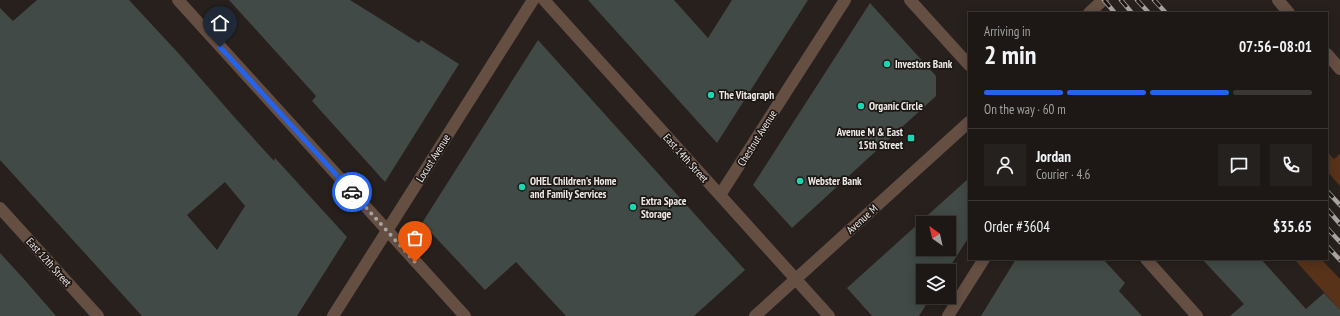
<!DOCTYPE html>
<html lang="en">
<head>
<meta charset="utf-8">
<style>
	:root { --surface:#1d1816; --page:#25211f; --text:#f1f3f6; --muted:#a0a0a1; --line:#3b3735; --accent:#2563eb }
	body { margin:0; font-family:"PT Sans Narrow",sans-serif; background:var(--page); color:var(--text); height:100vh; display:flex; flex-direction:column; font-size:15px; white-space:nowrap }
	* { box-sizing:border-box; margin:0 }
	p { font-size:13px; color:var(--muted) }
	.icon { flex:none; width:22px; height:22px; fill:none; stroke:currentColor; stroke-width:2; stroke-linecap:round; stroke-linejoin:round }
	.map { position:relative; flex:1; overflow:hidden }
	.panel { position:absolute; left:968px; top:12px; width:360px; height:248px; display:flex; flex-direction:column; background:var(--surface); border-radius:0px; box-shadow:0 2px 10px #0003,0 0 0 1px var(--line) }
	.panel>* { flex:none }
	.needle { width:26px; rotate:326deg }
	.fabs { position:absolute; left:916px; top:216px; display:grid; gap:8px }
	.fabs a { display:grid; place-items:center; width:40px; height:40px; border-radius:0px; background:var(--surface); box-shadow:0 2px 10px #0003,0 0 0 1px var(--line); font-size:20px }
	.pin { position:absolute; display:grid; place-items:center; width:34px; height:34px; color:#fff; margin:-41px -17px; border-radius:50% 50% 50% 0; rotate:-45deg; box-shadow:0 0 4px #0007 }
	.pin .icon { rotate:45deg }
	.courier { position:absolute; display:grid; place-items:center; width:40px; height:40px; margin:-20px; border:3px solid #2563eb; border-radius:50%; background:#fff; color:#222; box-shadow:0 1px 5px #0007 }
	.headline em { font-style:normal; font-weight:800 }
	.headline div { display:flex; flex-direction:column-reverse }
	.headline { display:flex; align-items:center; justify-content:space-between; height:68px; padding:0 16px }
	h1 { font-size:26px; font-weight:800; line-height:30px }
	.bar { display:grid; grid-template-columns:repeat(4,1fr); gap:6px 4px; align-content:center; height:48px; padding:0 16px }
	.bar i { height:5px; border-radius:3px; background:var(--line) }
	.bar .on { background:var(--accent) }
	.bar p { grid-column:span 4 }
	.line { display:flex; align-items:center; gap:10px; padding:0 16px; border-top:1px solid var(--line) }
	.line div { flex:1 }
	.round { display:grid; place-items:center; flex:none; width:42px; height:42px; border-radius:0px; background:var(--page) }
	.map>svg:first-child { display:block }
	.green { fill:#583219 }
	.building { fill:#414a47; fill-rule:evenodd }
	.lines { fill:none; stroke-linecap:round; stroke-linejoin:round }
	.minor { stroke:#654f43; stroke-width:12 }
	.rail-casing { stroke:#aaa5a3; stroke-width:4.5 }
	.rail { stroke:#1d1714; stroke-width:3; stroke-dasharray:9; stroke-linecap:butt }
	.done { stroke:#a8a3a0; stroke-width:4; stroke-dasharray:0 7.2 }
	.route { stroke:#2563eb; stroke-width:5 }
	.poi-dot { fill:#1cd5b1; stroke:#1d1714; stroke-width:1.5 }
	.labels { text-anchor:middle; stroke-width:3.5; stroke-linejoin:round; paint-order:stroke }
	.poi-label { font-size:11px; font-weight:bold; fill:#ede9e7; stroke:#1d1714; text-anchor:start }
	.street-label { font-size:11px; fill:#ede9e7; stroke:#1d1714 }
</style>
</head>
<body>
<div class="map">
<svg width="1340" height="316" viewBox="0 0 1340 316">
	<rect width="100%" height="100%" fill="#27201d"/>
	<path class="green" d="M1327,152L1334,159L1340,154V186L1327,171Z
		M1294,259H1321L1340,279V310Z"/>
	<path class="building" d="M37,0H129L181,56L236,119L274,161L275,158L347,237L297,316H142L0,160V8L13,21ZM225,182L245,206L217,250L187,215Z
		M229,0H350L419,43L421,40L459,64L385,182L312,101L316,96Z
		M588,0H674L708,38L732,0H808L717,143Z
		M870,3L936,76V96L792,228L753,185Z
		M538,40L745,270L694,316H566L516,262L485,290L422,223Z
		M969,178V237L947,271H923V297H931L919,316H872L847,288ZM923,223H949V249H923Z
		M0,253L23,278L56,316H0Z
		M1016,259H1103L1125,283L1119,291L1142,316H981Z
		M1202,259H1261L1306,309L1324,293L1340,310V316H1230L1244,304Z"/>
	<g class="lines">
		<path class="minor" d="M178,0L465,316
			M544,0L829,316
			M910,0L969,65
			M1278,0L1289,13
			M1089,13L1103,0
			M1327,54L1340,69
			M720,195L845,0
			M0,208L98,316
			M1146,259L1197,316
			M333,316L533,0
			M755,316L969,122
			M948,316L984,259"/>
		<g class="rail-casing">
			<path id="rail" d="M1104,0L1115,13
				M1121,0L1132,13
				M1137,0L1149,13
				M1154,0L1166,13
				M1327,191L1340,205
				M1327,209L1340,224
				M1327,228L1340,242
				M1327,246L1340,260"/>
		</g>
		<use href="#rail" class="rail"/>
	</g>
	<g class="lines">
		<path class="done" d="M352,192L415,262"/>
		<path class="route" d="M220,47L352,192"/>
	</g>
	<g class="poi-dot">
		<circle cx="887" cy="64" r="4"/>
		<circle cx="711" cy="95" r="4"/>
		<circle cx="861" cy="106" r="4"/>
		<rect x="907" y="134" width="8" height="8" rx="2"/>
		<circle cx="800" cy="181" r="4"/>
		<circle cx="522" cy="187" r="4"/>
		<circle cx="633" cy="207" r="4"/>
	</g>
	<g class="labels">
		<g class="poi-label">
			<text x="895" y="68">Investors Bank</text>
			<text x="719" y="99">The Vitagraph</text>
			<text x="869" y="110">Organic Circle</text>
			<text x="903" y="136" text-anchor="end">Avenue M &amp; East<tspan x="903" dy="13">15th Street</tspan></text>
			<text x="530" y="185">OHEL Children's Home<tspan x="530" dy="13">and Family Services</tspan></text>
			<text x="808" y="185">Webster Bank</text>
			<text x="641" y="205">Extra Space<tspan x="641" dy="13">Storage</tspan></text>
		</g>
		<g class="street-label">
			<text transform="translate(757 138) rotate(-58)" y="4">Chestnut Avenue</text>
			<text transform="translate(433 158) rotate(-58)" y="4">Locust Avenue</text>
			<text transform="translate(686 158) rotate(48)" y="4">East 14th Street</text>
			<text transform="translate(862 219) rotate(-42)" y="4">Avenue M</text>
			<text transform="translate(49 262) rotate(48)" y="4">East 12th Street</text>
		</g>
	</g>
</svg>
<div class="fabs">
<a><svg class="needle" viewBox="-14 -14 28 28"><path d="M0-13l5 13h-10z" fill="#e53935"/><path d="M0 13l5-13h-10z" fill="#a0a0a1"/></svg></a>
<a><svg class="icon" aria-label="layers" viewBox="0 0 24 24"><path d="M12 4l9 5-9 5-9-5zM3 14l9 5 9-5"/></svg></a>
</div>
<div class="pin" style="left:415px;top:262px;background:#ea580c"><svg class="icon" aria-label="bag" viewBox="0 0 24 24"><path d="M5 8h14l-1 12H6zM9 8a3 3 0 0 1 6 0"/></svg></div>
<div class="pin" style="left:220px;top:47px;background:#1f2937"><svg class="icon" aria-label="home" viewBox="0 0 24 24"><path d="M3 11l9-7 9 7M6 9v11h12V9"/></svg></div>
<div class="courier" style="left:352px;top:192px"><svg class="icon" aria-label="car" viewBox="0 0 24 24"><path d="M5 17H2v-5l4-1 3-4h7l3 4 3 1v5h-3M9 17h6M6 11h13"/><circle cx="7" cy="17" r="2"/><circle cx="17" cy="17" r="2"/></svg></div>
<section class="panel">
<div class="headline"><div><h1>2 min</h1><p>Arriving in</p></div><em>07:56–08:01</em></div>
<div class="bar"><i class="on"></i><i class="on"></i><i class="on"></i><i></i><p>On the way · 60 m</p></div>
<div class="line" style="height:72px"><a class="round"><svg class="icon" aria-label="person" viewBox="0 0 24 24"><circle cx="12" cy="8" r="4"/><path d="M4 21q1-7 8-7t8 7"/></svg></a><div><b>Jordan</b><p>Courier · 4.6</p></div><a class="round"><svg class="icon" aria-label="chat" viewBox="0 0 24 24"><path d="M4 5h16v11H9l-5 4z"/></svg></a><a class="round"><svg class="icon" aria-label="phone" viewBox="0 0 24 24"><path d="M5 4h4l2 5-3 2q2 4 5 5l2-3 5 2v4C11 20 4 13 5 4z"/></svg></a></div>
<div class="line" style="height:52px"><div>Order #3604</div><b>$35.65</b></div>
</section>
</div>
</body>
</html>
